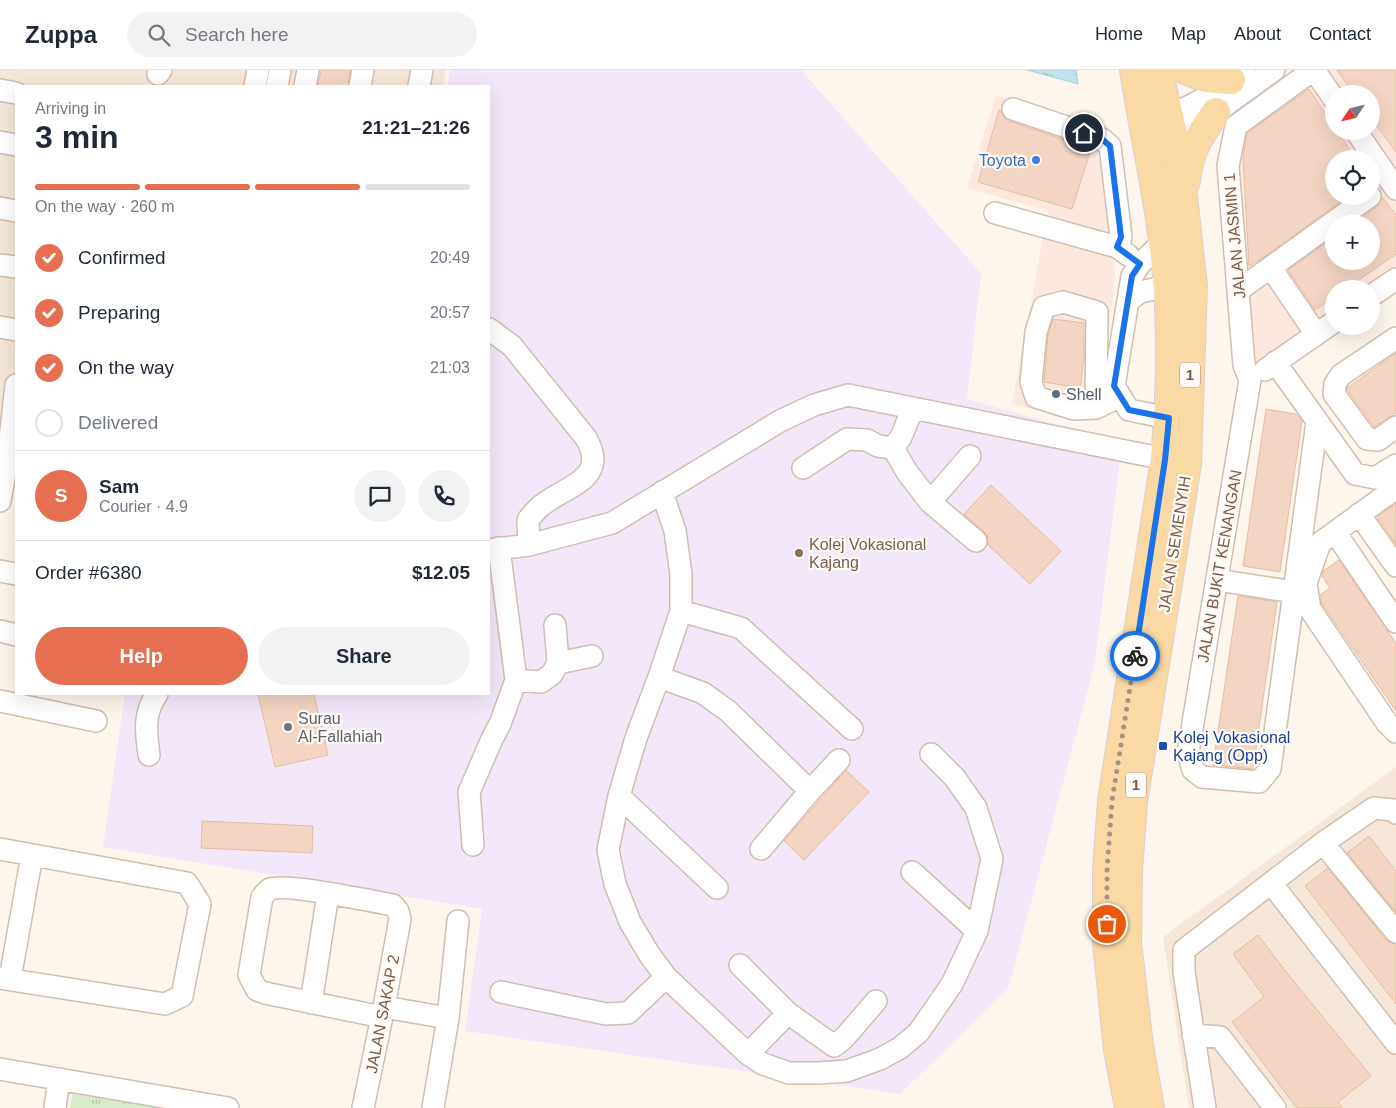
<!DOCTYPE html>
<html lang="en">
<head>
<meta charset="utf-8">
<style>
	:root { --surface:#fff; --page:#f2f2f3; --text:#1f2937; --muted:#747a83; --line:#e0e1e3; --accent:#e76f51 }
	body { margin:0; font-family:Helvetica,sans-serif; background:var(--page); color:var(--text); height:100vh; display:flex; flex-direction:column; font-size:19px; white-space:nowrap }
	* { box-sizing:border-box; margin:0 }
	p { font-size:16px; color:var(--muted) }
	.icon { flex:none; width:28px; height:28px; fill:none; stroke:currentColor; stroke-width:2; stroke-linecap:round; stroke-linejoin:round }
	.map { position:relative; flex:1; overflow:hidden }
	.details { position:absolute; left:15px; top:15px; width:475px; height:610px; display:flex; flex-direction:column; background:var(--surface); border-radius:0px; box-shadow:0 5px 20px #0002 }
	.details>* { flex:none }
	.needle { width:32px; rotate:235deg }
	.buttons { position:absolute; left:1325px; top:15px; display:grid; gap:10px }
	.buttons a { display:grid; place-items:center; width:55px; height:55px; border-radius:50%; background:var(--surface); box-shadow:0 5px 20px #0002; font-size:25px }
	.pin { position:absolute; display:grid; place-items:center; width:42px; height:42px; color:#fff; margin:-21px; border:2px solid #fff; border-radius:50%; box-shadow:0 1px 5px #0007 }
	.courier { position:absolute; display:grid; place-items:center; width:50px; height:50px; margin:-25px; border:4px solid #1a73e8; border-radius:50%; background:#fff; color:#222; box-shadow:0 1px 6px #0007 }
	.summary em { font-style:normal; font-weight:700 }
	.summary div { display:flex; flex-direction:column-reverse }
	.summary { display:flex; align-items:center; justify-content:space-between; height:85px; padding:0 20px }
	h1 { font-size:32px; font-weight:700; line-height:38px }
	.bar { display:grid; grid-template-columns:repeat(4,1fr); gap:8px 5px; align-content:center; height:60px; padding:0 20px }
	.bar i { height:6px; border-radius:4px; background:var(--line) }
	.bar .on { background:var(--accent) }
	.bar p { grid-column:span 4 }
	.line { display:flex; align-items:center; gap:12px; padding:0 20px; border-top:1px solid var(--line) }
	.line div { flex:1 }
	.round { display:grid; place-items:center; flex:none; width:52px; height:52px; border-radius:26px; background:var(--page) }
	ol { padding:0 20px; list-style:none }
	li { display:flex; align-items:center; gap:15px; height:55px }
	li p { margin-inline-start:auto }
	li .icon { padding:5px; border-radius:50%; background:var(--accent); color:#fff; stroke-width:4 }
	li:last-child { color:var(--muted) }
	li i { width:28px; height:28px; border:2px solid var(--line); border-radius:50% }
	.primary-button { display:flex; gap:10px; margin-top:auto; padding:10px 20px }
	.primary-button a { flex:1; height:58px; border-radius:30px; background:var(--accent); color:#fff; font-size:20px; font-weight:700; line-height:58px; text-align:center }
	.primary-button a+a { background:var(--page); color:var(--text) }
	header { display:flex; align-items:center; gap:30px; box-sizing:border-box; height:70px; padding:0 25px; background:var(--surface); border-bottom:1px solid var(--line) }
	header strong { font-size:24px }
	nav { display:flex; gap:28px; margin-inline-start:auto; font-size:18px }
	.search { width:350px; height:45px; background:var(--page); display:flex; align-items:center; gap:12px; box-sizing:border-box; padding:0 18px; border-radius:28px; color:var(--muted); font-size:19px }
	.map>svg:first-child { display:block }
	.residential { fill:#f5e8da }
	.commercial { fill:#fde8e0; fill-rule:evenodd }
	.education { fill:#f3e8fa }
	.grass { fill:url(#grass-tufts) }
	.water { fill:url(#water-ripples); stroke:#a5d3da }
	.building { fill:#f3d5c3; stroke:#e6bba3 }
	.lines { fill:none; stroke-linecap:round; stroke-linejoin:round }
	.minor-casing { stroke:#d1beb0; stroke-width:24 }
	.major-casing { stroke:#dad1cd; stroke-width:30 }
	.minor { stroke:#fff; stroke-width:21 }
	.major { stroke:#fbd9a5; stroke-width:28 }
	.done { stroke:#a89285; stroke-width:5; stroke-dasharray:0 9 }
	.route { stroke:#1a73e8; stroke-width:6 }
	.shop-dot { fill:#3f7fe0; stroke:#fffaf3; stroke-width:2 }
	.service-dot { fill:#5c6f8a; stroke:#fffaf3; stroke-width:2 }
	.education-dot { fill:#8d6e63; stroke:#fffaf3; stroke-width:2 }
	.worship-dot { fill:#6b7280; stroke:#fffaf3; stroke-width:2 }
	.transit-dot { fill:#1a4fb4; stroke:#fffaf3; stroke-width:2 }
	.labels { text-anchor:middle; stroke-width:4.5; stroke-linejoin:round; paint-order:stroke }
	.shield { fill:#fffaf3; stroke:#a28b7f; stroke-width:1 }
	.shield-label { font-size:15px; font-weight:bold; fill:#7a5c4d }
	.shop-label { font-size:16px; fill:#366cbe; stroke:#fffaf3; text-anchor:end }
	.street-label { font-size:16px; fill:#7a5c4d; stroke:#fffaf3 }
	.service-label { font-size:16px; fill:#4e5e75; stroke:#fffaf3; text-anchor:start }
	.education-label { font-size:16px; fill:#785e54; stroke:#fffaf3; text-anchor:start }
	.worship-label { font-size:16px; fill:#5b616d; stroke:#fffaf3; text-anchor:start }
	.transit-label { font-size:16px; fill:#164399; stroke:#fffaf3; text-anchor:start }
</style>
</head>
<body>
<header>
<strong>Zuppa</strong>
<div class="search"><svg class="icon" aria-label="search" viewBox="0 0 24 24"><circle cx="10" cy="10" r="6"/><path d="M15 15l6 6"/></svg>Search here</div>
<nav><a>Home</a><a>Map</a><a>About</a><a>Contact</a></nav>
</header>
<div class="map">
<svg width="1396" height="1038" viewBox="0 0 1396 1038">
	<defs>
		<pattern id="grass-tufts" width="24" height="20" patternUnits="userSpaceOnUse" patternTransform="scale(1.25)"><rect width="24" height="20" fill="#d8ecc9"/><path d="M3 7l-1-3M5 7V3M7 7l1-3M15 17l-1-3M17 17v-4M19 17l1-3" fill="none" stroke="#b4c2a5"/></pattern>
		<pattern id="water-ripples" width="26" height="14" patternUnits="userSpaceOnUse" patternTransform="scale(1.25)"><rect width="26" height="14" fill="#bfe3e8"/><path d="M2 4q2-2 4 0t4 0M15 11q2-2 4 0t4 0" fill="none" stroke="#a0bbbe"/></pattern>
	</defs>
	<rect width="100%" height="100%" fill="#fdf6ec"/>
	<path class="residential" d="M0,0H446L443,16H16V398L0,395Z
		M1396,697V1038H1189L1163,867Z"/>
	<path class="commercial" d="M1317,0H1396V201L1370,219H1334V244L1257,298L1248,284L1235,94L1240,56ZM1334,24H1371V61H1334ZM1334,89H1371V126H1334ZM1334,154H1371V191H1334Z
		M996,25L1102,58L1115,203L1100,351L1072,349L1012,334L1048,141L967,118Z"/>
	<path class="education" d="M450,0H801L981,203L967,329L1122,373L1095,593L1008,919L900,1024L465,961L482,839L103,777L125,624H489V16H448Z"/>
	<path class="grass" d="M73,1020L180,1038H70Z"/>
	<path class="water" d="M1027,0H1076L1078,14Z"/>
	<path class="building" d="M321,0H350L348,16H318Z
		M1337,0H1396V82L1371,48V24H1354Z
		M1309,19L1334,56V61H1337L1356,89H1334V126H1348L1267,185L1249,196L1243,87L1247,63Z
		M999,40L1001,41L1004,48L1009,51L1091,79L1072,139L978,112Z
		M1382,127L1396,145V184L1346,219H1334V227L1315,240L1288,200L1334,167V191H1371V154H1353L1378,136Z
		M1053,249L1084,253V287L1080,318L1044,312L1048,265Z
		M1396,283V343L1374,357L1347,320V318Z
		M1266,339L1296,344L1302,351L1280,502L1243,496Z
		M991,415L1061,481L1030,514L988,475V467L984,462L964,444Z
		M1396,433V474L1377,447Z
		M1339,490L1396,573V641L1322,534L1320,525L1330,518L1322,506L1323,501Z
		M1238,526L1277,532L1253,699L1213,695Z
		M258,624H314L328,685L275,697Z
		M846,700L869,722L804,790L784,771Z
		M202,751L313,756L312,783L201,778Z
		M1369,766L1396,801V842L1347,783Z
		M1328,798L1386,870L1391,873L1396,874V934L1305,816Z
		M1258,865L1287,903L1371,1006L1338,1032L1343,1038H1297L1232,952L1264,927L1233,884Z"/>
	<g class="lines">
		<g class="minor-casing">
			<path id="minor" d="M1314,0L1334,29
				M158,4L161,0
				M255,16L258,0
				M277,16L280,0
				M305,16L308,0
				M360,16L363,0
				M419,16L422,0
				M0,20L16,23
				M1013,39L1102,69L1110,76L1121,167L1117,177
				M1168,47L1211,25L1244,0
				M1356,61L1396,119
				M1172,63L1216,42L1274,0
				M0,72L16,75
				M0,138L16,141
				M995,143L1117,177L1128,185
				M1163,172L1140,194L1132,206L1114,316L1129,340L1169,348
				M0,195L16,197
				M1271,198L1316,264
				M1239,220L1370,126
				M1371,226L1396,209
				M1128,231L1140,222L1168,216
				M0,257L16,260
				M489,259L512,276L586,368C609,408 569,415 545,433C538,437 533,444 528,450L529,475
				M1396,268L1341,305L1335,314L1334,324L1367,369L1378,370L1396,357
				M1275,292L1355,404L1375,408L1396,395
				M1265,300L1334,252
				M1250,310L1188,683L1193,700L1202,707L1259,712L1270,699L1317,352
				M1250,310L1244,295L1228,96L1236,56L1313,0
				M1096,338L1097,242L1063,232L1044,237L1036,262L1031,312L1036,327L1074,339L1096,338L1120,326
				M893,378L907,402L930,432L976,471
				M803,398L847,369L867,370L878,376L893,378L901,367L913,338
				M1396,418L1320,473L1306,513L1310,539L1387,653L1396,662
				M662,422L675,461L681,504V541L659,607L636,668L619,726L608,780L615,814L630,852L649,884L666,907L748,984L763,994L789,1003H819L847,1001L880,989L900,978L919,962L952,914L977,861L992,789L976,738L955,708L931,684
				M0,431L9,379L16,315
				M930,432L970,386
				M1359,444L1396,496
				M1335,462L1396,552
				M489,480L529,475L612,453L780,351L814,335L848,325L1180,392
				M0,501L16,504
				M1217,510L1294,522
				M681,541L741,558L852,659
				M0,561L16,565
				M558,593L592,586
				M659,607L703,623L728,641L810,721
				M516,610L541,612L552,604L558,593L555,555
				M0,631L96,651
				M149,685C146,662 143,644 157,624
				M619,726L717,818
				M1323,773L1396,862
				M473,775L469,722L492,669L500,654L516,610L499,478
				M0,779L187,813L200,834L182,926L165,934L0,908
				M761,779L810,721L839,690
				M912,802L977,861
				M1271,813L1396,973
				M740,895L788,943
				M10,909L32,785
				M501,922L606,944L628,943L666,907
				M311,933L328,824
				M384,937L448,948
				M1193,965L1220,967L1275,1038
				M748,984L788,943L834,976L845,967L876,931
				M0,999L228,1038
				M55,1038L59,1009
				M363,1038L384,937L400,849L398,841L393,835C372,831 285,813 270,819C267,821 264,825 262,827L249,905L257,920L265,923L382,947
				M433,1038L448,948L458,851
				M1205,1038L1184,902V880L1323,773L1358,749L1374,738L1393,740L1396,743"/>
		</g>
		<g class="major-casing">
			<path id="major" d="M1185,0L1206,8L1231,10
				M1186,111C1188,84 1200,64 1216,42
				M1129,1038L1118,980L1107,873V800L1112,731L1165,389C1170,333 1172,275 1168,218C1163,145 1145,72 1134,0
				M1150,1038L1139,976L1127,872L1128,801L1133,732L1187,394L1193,216L1179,90L1158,0"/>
		</g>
		<use href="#minor" class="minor"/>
		<use href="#major" class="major"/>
	</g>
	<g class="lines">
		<path class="done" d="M1107,854V800L1112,731L1135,586"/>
		<path class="route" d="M1084,63L1102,69L1110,76L1121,167L1117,177L1140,194L1132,206L1114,316L1129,340L1169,348L1165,390L1135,586"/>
	</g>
	<circle class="shop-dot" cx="1036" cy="90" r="5"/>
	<circle class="service-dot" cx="1056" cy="324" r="5"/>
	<circle class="education-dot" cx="799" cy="483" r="5"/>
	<circle class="worship-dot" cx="288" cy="657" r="5"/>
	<rect class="transit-dot" x="1158" y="671" width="10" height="10" rx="2.5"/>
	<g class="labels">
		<g class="shield">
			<rect x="1180" y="292.5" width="20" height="25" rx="4"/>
			<rect x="1126" y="702.5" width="20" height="25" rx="4"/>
		</g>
		<g class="shield-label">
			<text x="1190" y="310">1</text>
			<text x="1136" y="720">1</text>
		</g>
		<g class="shop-label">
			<text x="1026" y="96">Toyota</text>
		</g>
		<g class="street-label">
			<text transform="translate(1234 166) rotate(-95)" y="6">JALAN JASMIN 1</text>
			<text transform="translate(1174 474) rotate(-81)" y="6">JALAN SEMENYIH</text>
			<text transform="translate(1219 496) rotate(-80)" y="6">JALAN BUKIT KENANGAN</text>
			<text transform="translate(382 944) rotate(-79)" y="6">JALAN SAKAP 2</text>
		</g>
		<g class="service-label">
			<text x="1066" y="330">Shell</text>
		</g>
		<g class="education-label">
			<text x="809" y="480">Kolej Vokasional<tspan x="809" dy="18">Kajang</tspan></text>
		</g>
		<g class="worship-label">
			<text x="298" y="654">Surau<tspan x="298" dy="18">Al-Fallahiah</tspan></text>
		</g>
		<g class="transit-label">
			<text x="1173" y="673">Kolej Vokasional<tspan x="1173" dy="18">Kajang (Opp)</tspan></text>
		</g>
	</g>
</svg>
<div class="buttons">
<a><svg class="needle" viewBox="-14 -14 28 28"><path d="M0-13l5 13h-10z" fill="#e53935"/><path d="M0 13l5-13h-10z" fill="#747a83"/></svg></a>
<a><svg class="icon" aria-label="locate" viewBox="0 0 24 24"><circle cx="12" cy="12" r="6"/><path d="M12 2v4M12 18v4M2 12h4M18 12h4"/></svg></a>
<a>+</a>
<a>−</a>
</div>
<div class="pin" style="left:1107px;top:854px;background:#ea580c"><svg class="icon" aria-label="bag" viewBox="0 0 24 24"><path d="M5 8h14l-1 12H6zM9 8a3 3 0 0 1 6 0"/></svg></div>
<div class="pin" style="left:1084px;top:63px;background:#1f2937"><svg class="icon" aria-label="home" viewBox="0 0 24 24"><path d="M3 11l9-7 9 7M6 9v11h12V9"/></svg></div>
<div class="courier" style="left:1135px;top:586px"><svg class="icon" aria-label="bike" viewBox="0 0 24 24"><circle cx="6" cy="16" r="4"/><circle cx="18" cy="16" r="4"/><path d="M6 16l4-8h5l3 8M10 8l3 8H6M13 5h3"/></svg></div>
<section class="details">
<div class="summary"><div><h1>3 min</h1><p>Arriving in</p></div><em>21:21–21:26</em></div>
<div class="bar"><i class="on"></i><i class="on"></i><i class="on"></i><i></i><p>On the way · 260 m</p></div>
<ol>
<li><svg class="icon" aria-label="check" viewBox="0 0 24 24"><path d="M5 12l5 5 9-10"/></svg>Confirmed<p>20:49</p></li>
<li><svg class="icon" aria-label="check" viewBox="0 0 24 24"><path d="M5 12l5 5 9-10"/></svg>Preparing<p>20:57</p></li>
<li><svg class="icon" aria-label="check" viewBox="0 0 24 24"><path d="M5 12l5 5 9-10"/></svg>On the way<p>21:03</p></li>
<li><i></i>Delivered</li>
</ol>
<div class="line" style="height:90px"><b class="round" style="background:var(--accent);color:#fff">S</b><div><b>Sam</b><p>Courier · 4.9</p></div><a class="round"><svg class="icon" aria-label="chat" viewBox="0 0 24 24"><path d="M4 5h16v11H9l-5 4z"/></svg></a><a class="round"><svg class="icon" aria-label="phone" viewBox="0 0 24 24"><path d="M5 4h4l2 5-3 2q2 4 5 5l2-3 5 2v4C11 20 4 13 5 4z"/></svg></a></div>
<div class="line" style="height:65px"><div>Order #6380</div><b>$12.05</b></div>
<div class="primary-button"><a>Help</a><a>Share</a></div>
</section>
</div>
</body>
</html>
